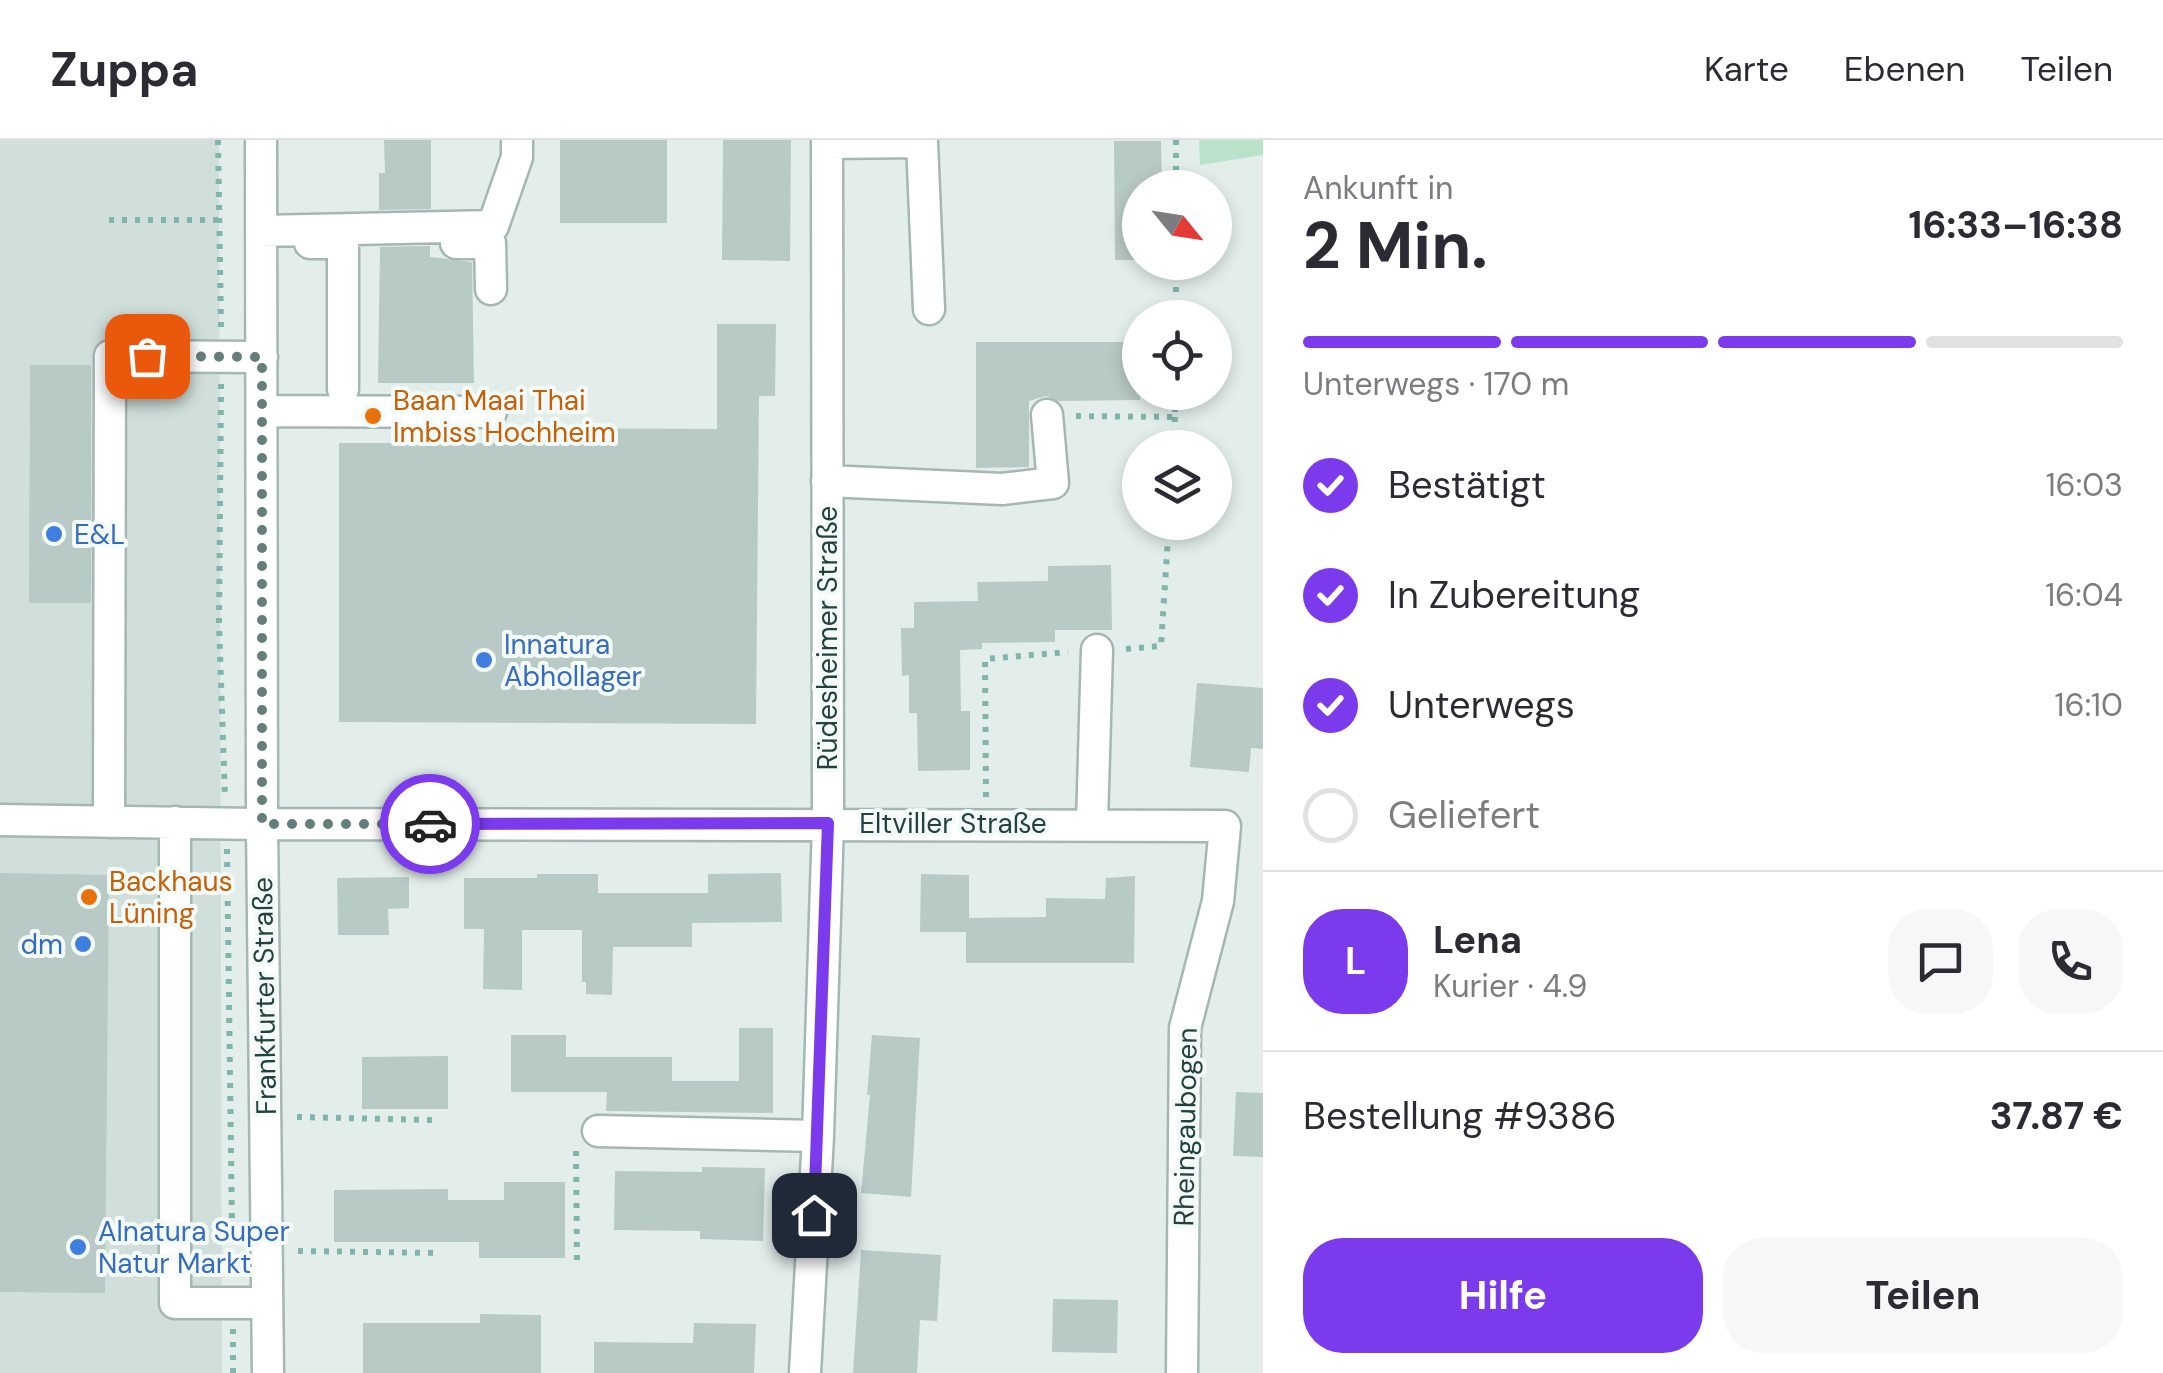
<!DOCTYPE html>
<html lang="de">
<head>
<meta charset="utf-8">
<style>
	:root { --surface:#fff; --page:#f7f7f7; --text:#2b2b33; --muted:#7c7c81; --line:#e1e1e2; --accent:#7c3aed }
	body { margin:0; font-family:"DM Sans",sans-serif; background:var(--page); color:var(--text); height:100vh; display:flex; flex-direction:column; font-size:38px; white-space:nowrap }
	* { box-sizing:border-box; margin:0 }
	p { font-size:32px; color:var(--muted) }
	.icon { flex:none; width:55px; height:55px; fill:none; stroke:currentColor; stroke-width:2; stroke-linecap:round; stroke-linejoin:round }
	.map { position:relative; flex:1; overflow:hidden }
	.details { display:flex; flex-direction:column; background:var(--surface); width:900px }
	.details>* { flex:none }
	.needle { width:65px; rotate:120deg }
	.fabs { position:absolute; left:1122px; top:30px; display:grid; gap:20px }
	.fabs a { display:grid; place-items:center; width:110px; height:110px; border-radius:50%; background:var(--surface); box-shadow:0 5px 15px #0003; font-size:50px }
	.pin { position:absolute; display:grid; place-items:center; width:85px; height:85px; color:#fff; margin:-42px; border-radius:20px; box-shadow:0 5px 15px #0006 }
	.courier { position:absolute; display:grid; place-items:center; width:100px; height:100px; margin:-50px; border:8px solid #7c3aed; border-radius:50%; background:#fff; color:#222; box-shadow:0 2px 12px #0007 }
	.head em { font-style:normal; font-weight:700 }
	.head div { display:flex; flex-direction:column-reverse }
	.head { display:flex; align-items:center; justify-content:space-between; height:170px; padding:0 40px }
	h1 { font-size:65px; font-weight:700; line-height:75px }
	.bar { display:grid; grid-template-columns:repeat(4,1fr); gap:15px 10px; align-content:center; height:120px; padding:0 40px }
	.bar i { height:12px; border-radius:8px; background:var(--line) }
	.bar .active { background:var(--accent) }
	.bar p { grid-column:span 4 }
	.line { display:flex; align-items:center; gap:25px; padding:0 40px; border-top:2px solid var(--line) }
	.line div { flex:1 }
	.round { display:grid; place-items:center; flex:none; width:105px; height:105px; border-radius:40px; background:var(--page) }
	ol { padding:0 40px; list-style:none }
	li { display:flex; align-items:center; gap:30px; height:110px }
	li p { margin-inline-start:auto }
	li .icon { padding:10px; border-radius:50%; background:var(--accent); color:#fff; stroke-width:4 }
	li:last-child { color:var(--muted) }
	li i { width:55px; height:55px; border:5px solid var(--line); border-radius:50% }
	.primary-button { display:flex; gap:20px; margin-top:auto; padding:20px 40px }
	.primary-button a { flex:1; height:115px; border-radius:40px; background:var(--accent); color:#fff; font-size:40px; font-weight:700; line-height:115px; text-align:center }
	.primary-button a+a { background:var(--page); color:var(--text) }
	header { display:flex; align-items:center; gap:60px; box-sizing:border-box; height:140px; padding:0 50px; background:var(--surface); border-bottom:2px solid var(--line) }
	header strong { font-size:48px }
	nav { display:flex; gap:55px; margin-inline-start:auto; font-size:35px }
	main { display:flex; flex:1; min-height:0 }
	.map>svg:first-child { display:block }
	.built { fill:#d1dfdb }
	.green { fill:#bae2cb }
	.building { fill:#b8cac5 }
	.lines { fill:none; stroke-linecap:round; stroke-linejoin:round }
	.minor-casing { stroke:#a5b7b4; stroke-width:35 }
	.path { stroke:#80b5ad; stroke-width:6; stroke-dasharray:5 8; stroke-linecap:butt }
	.minor { stroke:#fff; stroke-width:30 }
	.done { stroke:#657e7b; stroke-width:10; stroke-dasharray:0 18 }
	.route { stroke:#7c3aed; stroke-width:12 }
	.food-dot { fill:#e8710a; stroke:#f4faf8; stroke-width:4 }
	.shop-dot { fill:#3f7fe0; stroke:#f4faf8; stroke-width:4 }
	.labels { text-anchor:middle; stroke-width:8; stroke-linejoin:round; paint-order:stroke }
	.food-label { font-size:28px; fill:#c56008; stroke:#f4faf8; text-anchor:start }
	.shop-label { font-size:28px; fill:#366cbe; stroke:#f4faf8; text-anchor:start }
	.street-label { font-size:28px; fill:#21423e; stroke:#f4faf8 }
</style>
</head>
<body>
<header>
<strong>Zuppa</strong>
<nav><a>Karte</a><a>Ebenen</a><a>Teilen</a></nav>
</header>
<main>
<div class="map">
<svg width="1263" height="1233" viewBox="0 0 1263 1233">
	<rect width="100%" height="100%" fill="#e3eeeb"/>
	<path class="built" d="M0,0H219L222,1233H0Z"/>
	<path class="green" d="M1199,0H1263V15L1200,25Z"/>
	<path class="building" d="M384,0H431V69L379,70V33H385Z
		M560,0H667V83H560Z
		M723,0H791L790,121L722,120Z
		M1114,1H1161L1162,48H1140V120H1115Z
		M430,106V117L472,122L474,243H378L380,107Z
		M717,184H776L775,256H759L756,584L339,582V303H534V288L717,289Z
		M976,202H1140V260L1058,261L1046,256L1029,261V327L976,328Z
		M30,225H91V463H29Z
		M1111,425L1112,490H1055V502L982,503V509L960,510L961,571H970V630L918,631L917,573H909V535L902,536L901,488H914V462L978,461L977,442L1048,441V426Z
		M1197,543L1263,548V609L1251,608L1249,632L1190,627Z
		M0,733L109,735L105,1153L0,1152Z
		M781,733L782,782L692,783V807H613L612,855L586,854V842H582V790H522V850L483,849L484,789H464V738H537V734H598V753H708V734Z
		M921,734L969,735V778L1046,777V758L1105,759L1106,738L1135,736L1134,823H966V792H920Z
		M409,737V768L388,769L389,795H338L337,738Z
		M739,888H773V973L606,971L607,952H511V895H566V917H672V941H739Z
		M872,895L920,898L911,1057L861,1053L870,955H867Z
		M448,916V969H362V917Z
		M1236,952L1263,953V1017L1233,1016Z
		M702,1027L765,1028L763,1101L700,1099V1091L614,1090L615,1031L702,1032Z
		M504,1042H565V1118H479V1102H334V1050L448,1049V1060H504Z
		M861,1110L941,1115L937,1181L920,1180L917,1233H853Z
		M1053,1159L1118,1160L1117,1213L1052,1212Z
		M480,1174L541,1175V1233H363V1183H480Z
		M694,1183L756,1184L754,1233H594V1202L693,1203Z"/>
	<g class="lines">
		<g class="minor-casing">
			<path id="minor" d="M261,0L262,684L268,1233
				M827,3L922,2L929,169
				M261,91L493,86L517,17V0
				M310,103H343V249
				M456,103H490L491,149
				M262,271L491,272
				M827,341L1002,349L1053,343L1047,275
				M0,680L262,684L1225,686L1218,761L1185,888L1182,1233
				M109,682L110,216L262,217
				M175,682V1163H267
				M1092,684L1097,510
				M598,991L818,996
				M805,1233L818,996L828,683L827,0"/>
		</g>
		<path class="path" d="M218,0L221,187
			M1176,0V48
			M109,80H220
			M1176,178V122
			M221,244L219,484L225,657
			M1076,276L1175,277V252
			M1173,308L1175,277
			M1126,509L1161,506L1169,382
			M986,657L985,519L1068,512
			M227,709L232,1087
			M297,977L432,980
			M576,1011L577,1124
			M298,1111L441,1113
			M233,1189V1233"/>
		<use href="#minor" class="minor"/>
	</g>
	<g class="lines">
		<path class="done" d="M147,216L262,217V684H430"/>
		<path class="route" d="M430,684L828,683L814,1075"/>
	</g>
	<g class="food-dot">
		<circle cx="373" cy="276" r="10"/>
		<circle cx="89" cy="757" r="10"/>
	</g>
	<g class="shop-dot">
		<circle cx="54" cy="394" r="10"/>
		<circle cx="484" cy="520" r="10"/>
		<circle cx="83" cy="804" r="10"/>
		<circle cx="78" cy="1107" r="10"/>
	</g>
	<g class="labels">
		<g class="food-label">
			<text x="393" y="270">Baan Maai Thai<tspan x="393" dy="32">Imbiss Hochheim</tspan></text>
			<text x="109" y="751">Backhaus<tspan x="109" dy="32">Lüning</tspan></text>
		</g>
		<g class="shop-label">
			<text x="74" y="404">E&amp;L</text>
			<text x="504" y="514">Innatura<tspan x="504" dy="32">Abhollager</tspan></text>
			<text x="63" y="814" text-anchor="end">dm</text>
			<text x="98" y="1101">Alnatura Super<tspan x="98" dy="32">Natur Markt</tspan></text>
		</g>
		<g class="street-label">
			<text transform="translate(827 498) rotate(-90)" y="10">Rüdesheimer Straße</text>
			<text x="953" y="693">Eltviller Straße</text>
			<text transform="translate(264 856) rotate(-91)" y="10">Frankfurter Straße</text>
			<text transform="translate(1185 987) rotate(-89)" y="10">Rheingaubogen</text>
		</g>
	</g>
</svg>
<div class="fabs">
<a><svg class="needle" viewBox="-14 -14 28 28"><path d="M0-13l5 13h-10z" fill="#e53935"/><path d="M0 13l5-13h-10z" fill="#7c7c81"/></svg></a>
<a><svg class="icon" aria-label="locate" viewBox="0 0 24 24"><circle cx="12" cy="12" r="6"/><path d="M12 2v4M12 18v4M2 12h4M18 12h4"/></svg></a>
<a><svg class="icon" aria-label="layers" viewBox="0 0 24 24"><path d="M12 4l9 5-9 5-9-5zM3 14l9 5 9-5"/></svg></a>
</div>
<div class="pin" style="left:147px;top:216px;background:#ea580c"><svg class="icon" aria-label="bag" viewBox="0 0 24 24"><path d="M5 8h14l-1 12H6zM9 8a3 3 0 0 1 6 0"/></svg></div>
<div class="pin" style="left:814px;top:1075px;background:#1f2937"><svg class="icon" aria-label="home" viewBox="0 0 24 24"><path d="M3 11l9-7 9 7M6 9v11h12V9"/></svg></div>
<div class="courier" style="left:430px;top:684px"><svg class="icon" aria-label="car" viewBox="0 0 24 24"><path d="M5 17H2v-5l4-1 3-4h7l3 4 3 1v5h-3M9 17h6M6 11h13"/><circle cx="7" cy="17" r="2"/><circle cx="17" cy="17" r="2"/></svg></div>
</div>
<section class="details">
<div class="head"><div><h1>2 Min.</h1><p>Ankunft in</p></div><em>16:33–16:38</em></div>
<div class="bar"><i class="active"></i><i class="active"></i><i class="active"></i><i></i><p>Unterwegs · 170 m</p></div>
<ol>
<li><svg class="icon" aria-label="check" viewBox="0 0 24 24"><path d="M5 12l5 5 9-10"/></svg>Bestätigt<p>16:03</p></li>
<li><svg class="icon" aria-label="check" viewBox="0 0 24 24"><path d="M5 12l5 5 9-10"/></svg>In Zubereitung<p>16:04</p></li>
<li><svg class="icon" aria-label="check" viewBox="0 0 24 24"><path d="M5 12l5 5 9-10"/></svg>Unterwegs<p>16:10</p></li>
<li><i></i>Geliefert</li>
</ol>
<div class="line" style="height:180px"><b class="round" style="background:var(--accent);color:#fff">L</b><div><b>Lena</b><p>Kurier · 4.9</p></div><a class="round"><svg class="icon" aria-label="chat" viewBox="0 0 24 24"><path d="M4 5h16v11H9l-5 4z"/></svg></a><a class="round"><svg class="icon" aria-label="phone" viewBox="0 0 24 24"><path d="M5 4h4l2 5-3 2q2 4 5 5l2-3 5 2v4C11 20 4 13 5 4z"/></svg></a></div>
<div class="line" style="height:130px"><div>Bestellung #9386</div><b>37.87 €</b></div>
<div class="primary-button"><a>Hilfe</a><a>Teilen</a></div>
</section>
</main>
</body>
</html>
